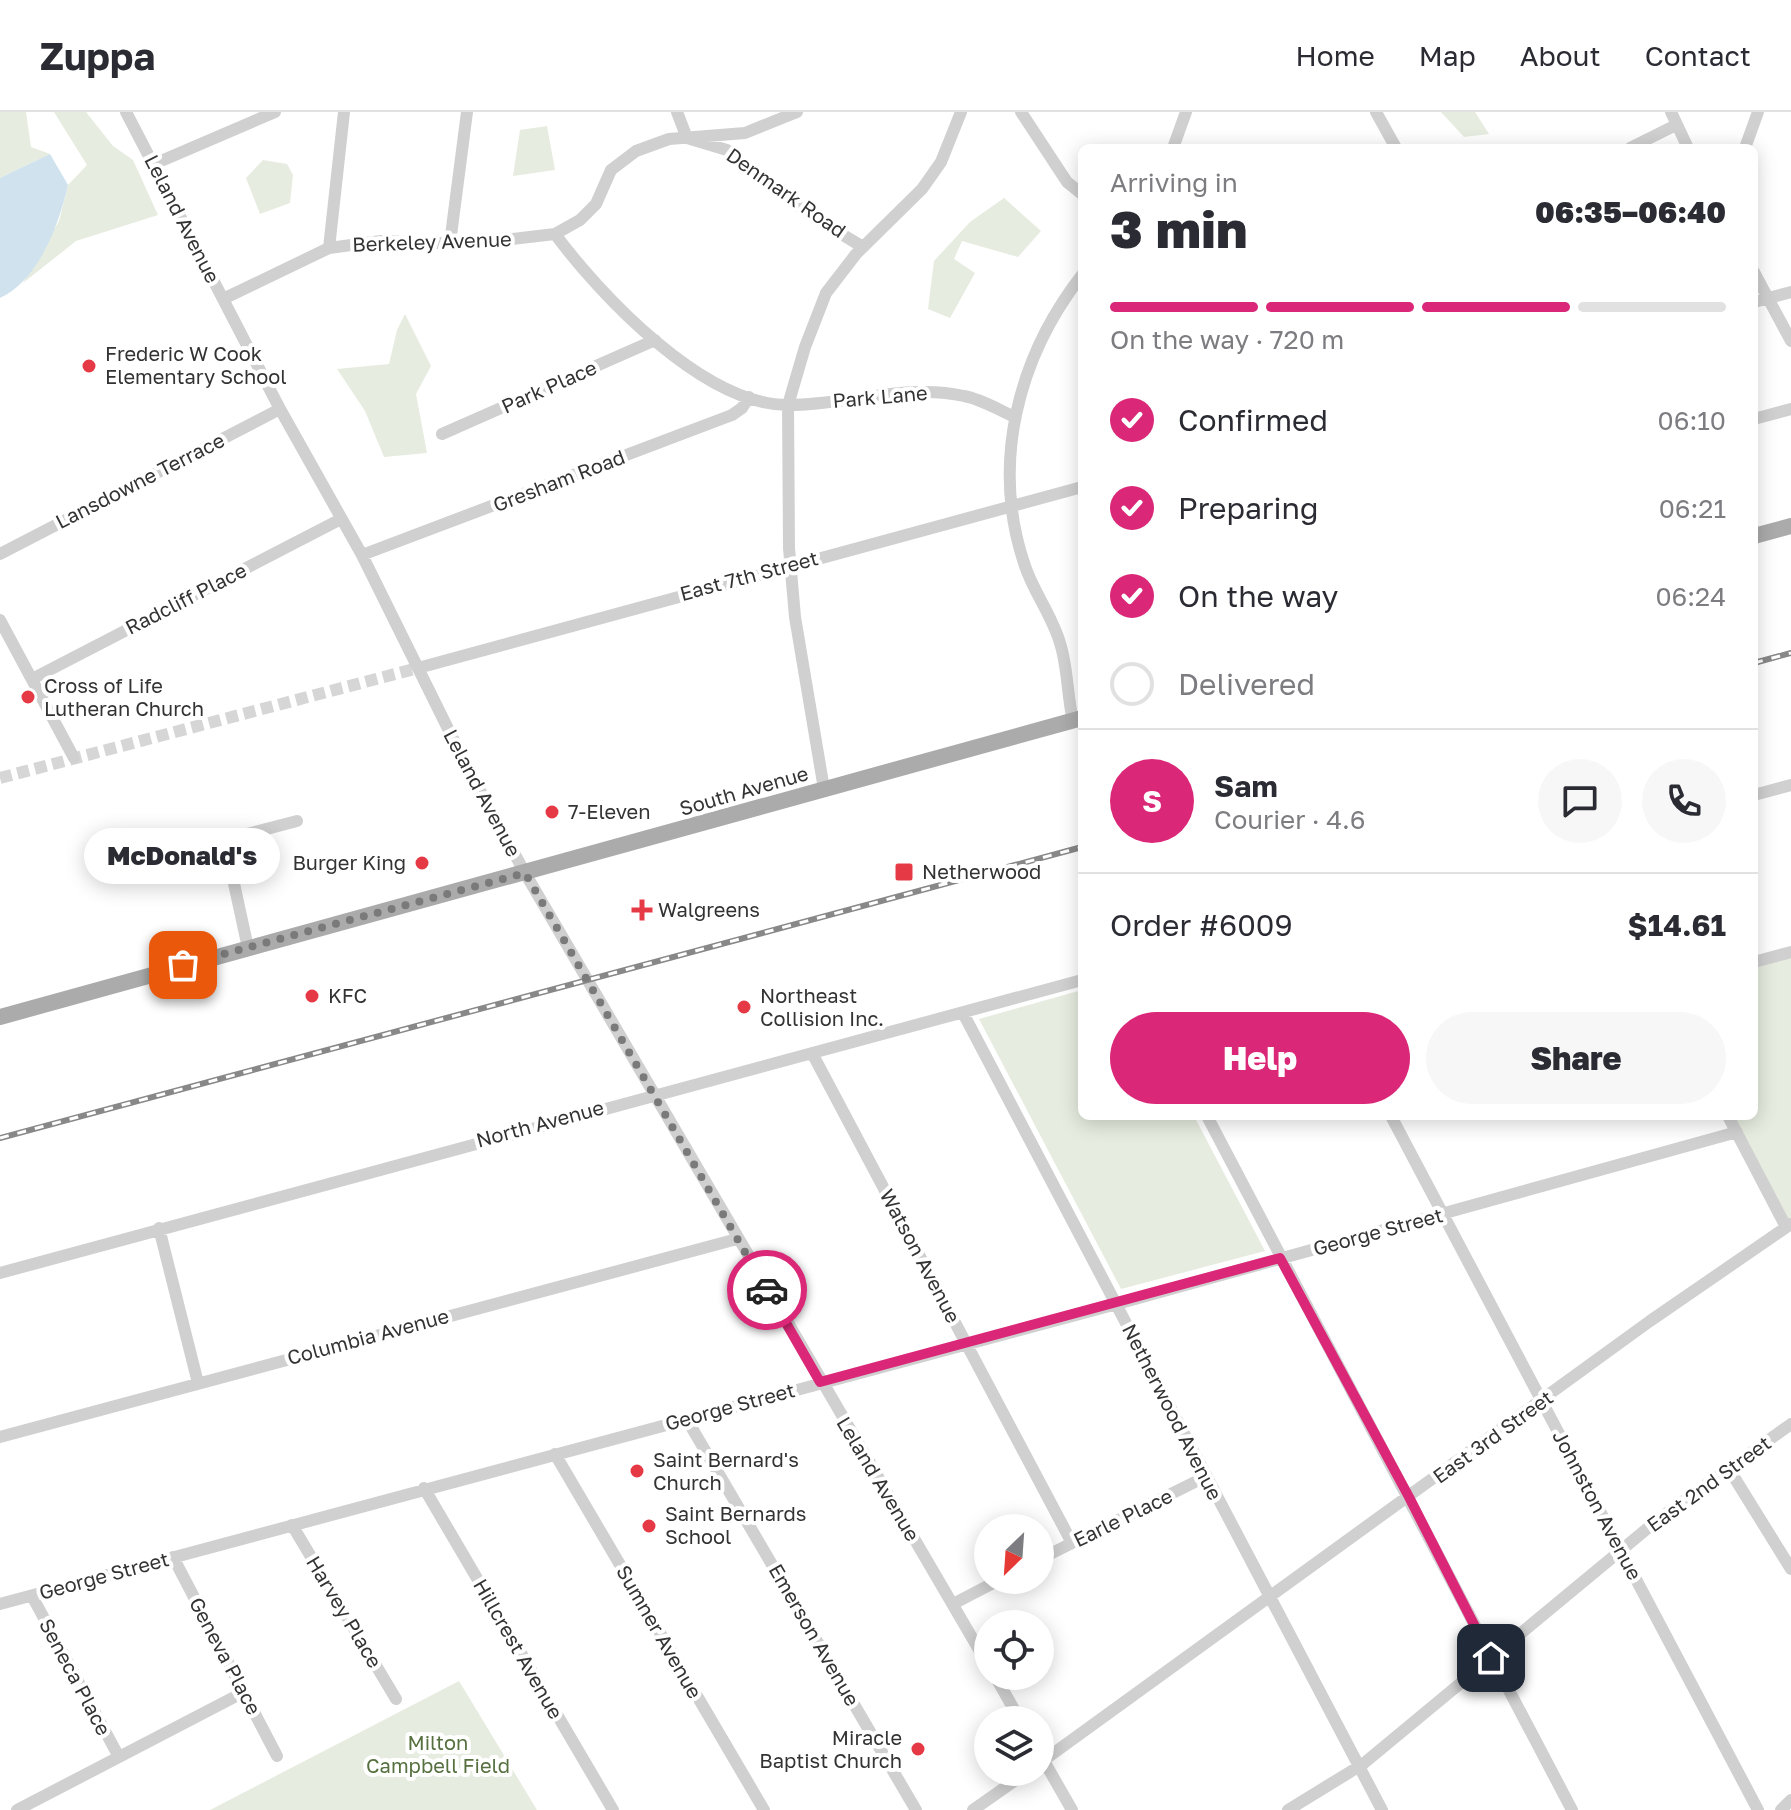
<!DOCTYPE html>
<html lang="en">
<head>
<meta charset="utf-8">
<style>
	:root { --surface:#fff; --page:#f7f7f7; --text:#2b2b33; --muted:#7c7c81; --line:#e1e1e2; --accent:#db2777 }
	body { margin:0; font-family:"Golos Text",sans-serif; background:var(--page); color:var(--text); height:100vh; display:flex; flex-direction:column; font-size:30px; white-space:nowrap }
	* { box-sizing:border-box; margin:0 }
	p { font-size:26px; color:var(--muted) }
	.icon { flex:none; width:44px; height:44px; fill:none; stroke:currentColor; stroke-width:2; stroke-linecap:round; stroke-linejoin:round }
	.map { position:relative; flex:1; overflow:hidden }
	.drawer { position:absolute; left:1078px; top:32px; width:680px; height:976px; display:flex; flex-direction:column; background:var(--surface); border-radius:12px; box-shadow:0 4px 20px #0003 }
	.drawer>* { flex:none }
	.needle { width:52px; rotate:205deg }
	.buttons { position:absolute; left:974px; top:1402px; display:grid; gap:16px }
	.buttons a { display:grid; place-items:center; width:80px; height:80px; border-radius:50%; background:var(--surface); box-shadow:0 4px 20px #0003; font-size:40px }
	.pin { position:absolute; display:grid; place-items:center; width:68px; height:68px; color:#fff; margin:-34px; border-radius:16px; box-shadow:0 4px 12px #0006 }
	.courier { position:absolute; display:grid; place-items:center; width:80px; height:80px; margin:-40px; border:6px solid #db2777; border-radius:50%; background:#fff; color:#222; box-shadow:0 2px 10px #0007 }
	.bubble { position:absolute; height:56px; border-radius:28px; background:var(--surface); box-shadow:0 4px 20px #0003; font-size:26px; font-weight:800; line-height:56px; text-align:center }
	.headline em { font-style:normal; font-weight:800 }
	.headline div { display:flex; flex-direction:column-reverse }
	.headline { display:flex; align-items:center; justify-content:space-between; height:136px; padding:0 32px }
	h1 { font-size:52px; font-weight:800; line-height:60px }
	.bar { display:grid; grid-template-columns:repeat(4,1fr); gap:12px 8px; align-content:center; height:96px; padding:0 32px }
	.bar i { height:10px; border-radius:6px; background:var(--line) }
	.bar .selected { background:var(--accent) }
	.bar p { grid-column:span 4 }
	.line { display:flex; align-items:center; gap:20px; padding:0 32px; border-top:2px solid var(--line) }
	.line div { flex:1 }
	.round { display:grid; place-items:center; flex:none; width:84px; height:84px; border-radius:42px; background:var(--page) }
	ol { padding:0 32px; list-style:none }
	li { display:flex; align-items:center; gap:24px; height:88px }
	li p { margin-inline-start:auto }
	li .icon { padding:8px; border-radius:50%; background:var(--accent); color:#fff; stroke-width:4 }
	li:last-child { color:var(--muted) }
	li i { width:44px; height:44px; border:4px solid var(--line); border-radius:50% }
	.button { display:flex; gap:16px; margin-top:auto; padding:16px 32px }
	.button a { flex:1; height:92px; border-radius:48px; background:var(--accent); color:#fff; font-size:32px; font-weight:800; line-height:92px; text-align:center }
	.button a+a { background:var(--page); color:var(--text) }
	header { display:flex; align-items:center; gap:48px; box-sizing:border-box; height:112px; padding:0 40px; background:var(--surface); border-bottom:2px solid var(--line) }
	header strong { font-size:38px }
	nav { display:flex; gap:44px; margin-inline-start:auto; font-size:28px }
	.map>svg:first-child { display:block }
	.green { fill:#e6ecdf }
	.water { fill:#cfe2ee }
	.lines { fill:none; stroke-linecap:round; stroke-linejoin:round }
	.minor-tunnel { stroke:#d6d6d6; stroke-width:12; stroke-dasharray:12 6; stroke-linecap:butt }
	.minor { stroke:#d0d0d0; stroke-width:12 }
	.major { stroke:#ababab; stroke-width:16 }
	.rail-casing { stroke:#888; stroke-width:6 }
	.rail { stroke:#fff; stroke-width:3; stroke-dasharray:9; stroke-linecap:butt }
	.done { stroke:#7a7a7a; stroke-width:8; stroke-dasharray:0 14.4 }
	.route { stroke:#db2777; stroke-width:10 }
	.poi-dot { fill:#e63946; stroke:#fff; stroke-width:3 }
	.labels { text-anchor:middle; stroke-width:8; stroke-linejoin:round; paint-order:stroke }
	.street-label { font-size:20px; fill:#333; stroke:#fff }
	.poi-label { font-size:20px; fill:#333; stroke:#fff; text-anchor:start }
	.park-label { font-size:20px; fill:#56703f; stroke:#fff }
</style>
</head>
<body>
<header>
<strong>Zuppa</strong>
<nav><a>Home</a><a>Map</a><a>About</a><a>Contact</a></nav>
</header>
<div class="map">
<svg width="1791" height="1698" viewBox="0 0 1791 1698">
	<rect width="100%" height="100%" fill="#fff"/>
	<path class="green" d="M0,0H26L31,35L50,42L0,66Z
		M54,0H86L113,34L133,48L158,103L76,129L23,171L59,109L68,73L87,53Z
		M1441,0H1475L1489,22L1464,25Z
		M547,14L555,58L513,64L520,18Z
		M263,48L287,52L293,63L290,91L260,102L246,66Z
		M1004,86L1041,119L1018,145L962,129L954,147L975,161L950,206L928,197L934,149L970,110Z
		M405,202L431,254L416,282L427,341L384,345L365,299L337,257L389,252L397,218Z
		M1791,836V1110L1787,1112L1731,1004H1754V846Z
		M1082,878V1004H1194L1265,1139L1121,1177L979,907Z
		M459,1569L537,1698H210Z"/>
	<path class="water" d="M50,42L68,73C59,112 39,168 0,186V66Z"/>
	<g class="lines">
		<path class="minor-tunnel" d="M0,666L418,556"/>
		<path class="minor" d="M126,0L280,297L362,443L467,655L525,761L988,1553
			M677,0L687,26L727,38L813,105L863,135
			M1021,0L1067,70L1082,82
			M1376,0L1396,36
			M1671,0L1688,36
			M1173,36L1186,0
			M1630,36L1676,13
			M1745,36L1758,0
			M154,52L275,0
			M555,122C601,184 705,294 789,293C846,293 908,271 964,284C981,287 999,298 1015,305
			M450,131L467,0
			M329,136L344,0
			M1754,160L1791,229
			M223,187L329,136L381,129L470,132L555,122L580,108L596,92L611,58L636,39L669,27L745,21L797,0
			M1754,190L1791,180
			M1754,307L1791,297
			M442,322L655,228
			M0,442L280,297
			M362,443L732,303L742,296L749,285
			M0,508L74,646
			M418,556L1082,375
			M32,567L341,407
			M1073,609C1067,583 1068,556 1060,531C1052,503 1034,481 1025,454C990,352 1018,245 1082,163
			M824,677L795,505L789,436L788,293L805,235L826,181L856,142L922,77L941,50L961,0
			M1754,683L1791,673
			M225,730L248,836
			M174,741L297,709
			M1754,850L1791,840
			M963,901L1382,1698
			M812,941L1072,1431
			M1207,1004L1572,1698
			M1391,1004L1758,1698
			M1728,1004L1786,1115
			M159,1116L198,1271
			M0,1161L1082,868
			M686,1306L916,1698
			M0,1325L737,1127
			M555,1342L764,1698
			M1729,1357L1791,1457
			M424,1376L613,1698
			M292,1413L396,1587
			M173,1445L277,1644
			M1040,1447L1205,1365
			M32,1484L119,1645
			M0,1492L1117,1192L1737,1020
			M953,1492L999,1468
			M995,1564L1020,1608
			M1040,1642L1072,1698
			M1040,1651L1650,1209L1791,1112
			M17,1698L244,1580
			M973,1698L1027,1660
			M1288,1698L1363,1652L1660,1406L1791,1312
			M1781,1698L1791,1688"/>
		<path class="major" d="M1754,424L1791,414
			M0,905L1082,606"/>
		<g class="rail-casing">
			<path id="rail" d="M1754,551L1791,541
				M0,1026L1082,735"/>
		</g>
		<use href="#rail" class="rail"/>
	</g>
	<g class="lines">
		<path class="done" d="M183,853L525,761L767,1178"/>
		<path class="route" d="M767,1178L820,1270L1280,1146L1409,1385L1491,1546"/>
	</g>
	<g class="poi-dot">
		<circle cx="89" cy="254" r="8"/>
		<circle cx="28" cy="585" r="8"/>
		<circle cx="552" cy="700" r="8"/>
		<circle cx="422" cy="751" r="8"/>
		<rect x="894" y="750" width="20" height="20" rx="4"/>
		<path d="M638 786h8v8h8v8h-8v8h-8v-8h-8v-8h8z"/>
		<circle cx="312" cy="884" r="8"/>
		<circle cx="744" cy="895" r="8"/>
		<circle cx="637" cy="1359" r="8"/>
		<circle cx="649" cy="1414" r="8"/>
		<circle cx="918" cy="1637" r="8"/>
	</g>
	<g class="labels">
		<g class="street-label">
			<text transform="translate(786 81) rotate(35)" y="7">Denmark Road</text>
			<text transform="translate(182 107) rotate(63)" y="7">Leland Avenue</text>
			<text transform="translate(432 130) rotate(-2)" y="7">Berkeley Avenue</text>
			<text transform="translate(549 275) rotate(-24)" y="7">Park Place</text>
			<text transform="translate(880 285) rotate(-5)" y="7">Park Lane</text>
			<text transform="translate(140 369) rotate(-27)" y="7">Lansdowne Terrace</text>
			<text transform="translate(559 369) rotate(-21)" y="7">Gresham Road</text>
			<text transform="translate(749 464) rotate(-15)" y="7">East 7th Street</text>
			<text transform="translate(186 487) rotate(-27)" y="7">Radcliff Place</text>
			<text transform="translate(744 679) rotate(-16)" y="7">South Avenue</text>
			<text transform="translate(482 681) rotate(62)" y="7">Leland Avenue</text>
			<text transform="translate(540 1012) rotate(-15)" y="7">North Avenue</text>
			<text transform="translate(1378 1120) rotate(-15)" y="7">George Street</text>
			<text transform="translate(920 1144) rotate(62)" y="7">Watson Avenue</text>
			<text transform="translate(368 1225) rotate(-15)" y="7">Columbia Avenue</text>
			<text transform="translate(730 1295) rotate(-15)" y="7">George Street</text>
			<text transform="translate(1172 1300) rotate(63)" y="7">Netherwood Avenue</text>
			<text transform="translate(1493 1325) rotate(-36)" y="7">East 3rd Street</text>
			<text transform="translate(878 1367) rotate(59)" y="7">Leland Avenue</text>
			<text transform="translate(1709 1372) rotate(-36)" y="7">East 2nd Street</text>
			<text transform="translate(1597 1393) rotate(62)" y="7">Johnston Avenue</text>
			<text transform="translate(1123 1406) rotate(-26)" y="7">Earle Place</text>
			<text transform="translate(104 1464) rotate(-15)" y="7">George Street</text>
			<text transform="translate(344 1500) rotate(59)" y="7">Harvey Place</text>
			<text transform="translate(659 1520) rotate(60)" y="7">Sumner Avenue</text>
			<text transform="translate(814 1523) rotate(60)" y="7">Emerson Avenue</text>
			<text transform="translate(518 1537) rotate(60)" y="7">Hillcrest Avenue</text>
			<text transform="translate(225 1544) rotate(62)" y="7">Geneva Place</text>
			<text transform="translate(75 1565) rotate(62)" y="7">Seneca Place</text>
		</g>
		<g class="poi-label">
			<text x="105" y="249">Frederic W Cook<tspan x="105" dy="23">Elementary School</tspan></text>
			<text x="44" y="581">Cross of Life<tspan x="44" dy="23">Lutheran Church</tspan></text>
			<text x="568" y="707">7-Eleven</text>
			<text x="406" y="758" text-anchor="end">Burger King</text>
			<text x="922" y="767">Netherwood</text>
			<text x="658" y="805">Walgreens</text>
			<text x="328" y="891">KFC</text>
			<text x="760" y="891">Northeast<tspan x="760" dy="23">Collision Inc.</tspan></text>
			<text x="653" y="1355">Saint Bernard's<tspan x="653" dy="23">Church</tspan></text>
			<text x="665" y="1409">Saint Bernards<tspan x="665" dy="23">School</tspan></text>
			<text x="902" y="1633" text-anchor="end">Miracle<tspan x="902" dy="23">Baptist Church</tspan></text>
		</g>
		<g class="park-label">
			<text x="438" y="1638">Milton<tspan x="438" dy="23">Campbell Field</tspan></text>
		</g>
	</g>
</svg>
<div class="buttons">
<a><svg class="needle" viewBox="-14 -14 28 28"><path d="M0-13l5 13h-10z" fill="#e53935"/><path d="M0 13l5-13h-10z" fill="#7c7c81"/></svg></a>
<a><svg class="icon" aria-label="locate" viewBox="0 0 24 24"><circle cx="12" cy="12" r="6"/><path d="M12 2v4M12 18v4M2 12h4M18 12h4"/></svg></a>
<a><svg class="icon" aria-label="layers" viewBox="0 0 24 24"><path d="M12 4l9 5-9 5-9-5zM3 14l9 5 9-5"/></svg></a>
</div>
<div class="pin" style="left:183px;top:853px;background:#ea580c"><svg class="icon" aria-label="bag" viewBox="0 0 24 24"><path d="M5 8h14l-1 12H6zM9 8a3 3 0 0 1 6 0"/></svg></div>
<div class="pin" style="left:1491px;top:1546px;background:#1f2937"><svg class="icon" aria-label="home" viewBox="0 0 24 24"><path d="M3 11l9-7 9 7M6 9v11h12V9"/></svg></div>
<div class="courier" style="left:767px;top:1178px"><svg class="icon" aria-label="car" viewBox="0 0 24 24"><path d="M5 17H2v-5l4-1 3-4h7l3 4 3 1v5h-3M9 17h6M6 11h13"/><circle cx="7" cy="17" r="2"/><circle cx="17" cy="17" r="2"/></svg></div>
<div class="bubble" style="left:84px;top:716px;width:196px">McDonald's</div>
<section class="drawer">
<div class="headline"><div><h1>3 min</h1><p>Arriving in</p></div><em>06:35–06:40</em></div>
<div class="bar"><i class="selected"></i><i class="selected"></i><i class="selected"></i><i></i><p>On the way · 720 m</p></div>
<ol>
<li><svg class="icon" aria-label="check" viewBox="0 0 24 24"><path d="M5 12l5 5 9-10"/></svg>Confirmed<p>06:10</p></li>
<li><svg class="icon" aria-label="check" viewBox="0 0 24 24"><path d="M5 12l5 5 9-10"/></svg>Preparing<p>06:21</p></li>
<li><svg class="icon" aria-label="check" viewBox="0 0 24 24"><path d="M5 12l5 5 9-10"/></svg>On the way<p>06:24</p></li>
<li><i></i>Delivered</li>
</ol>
<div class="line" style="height:144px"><b class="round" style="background:var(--accent);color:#fff">S</b><div><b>Sam</b><p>Courier · 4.6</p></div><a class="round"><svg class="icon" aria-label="chat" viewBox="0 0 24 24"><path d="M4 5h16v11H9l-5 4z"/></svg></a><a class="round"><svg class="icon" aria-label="phone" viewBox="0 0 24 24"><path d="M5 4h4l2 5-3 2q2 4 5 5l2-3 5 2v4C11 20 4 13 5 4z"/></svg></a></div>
<div class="line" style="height:104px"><div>Order #6009</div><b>$14.61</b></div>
<div class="button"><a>Help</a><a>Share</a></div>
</section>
</div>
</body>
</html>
